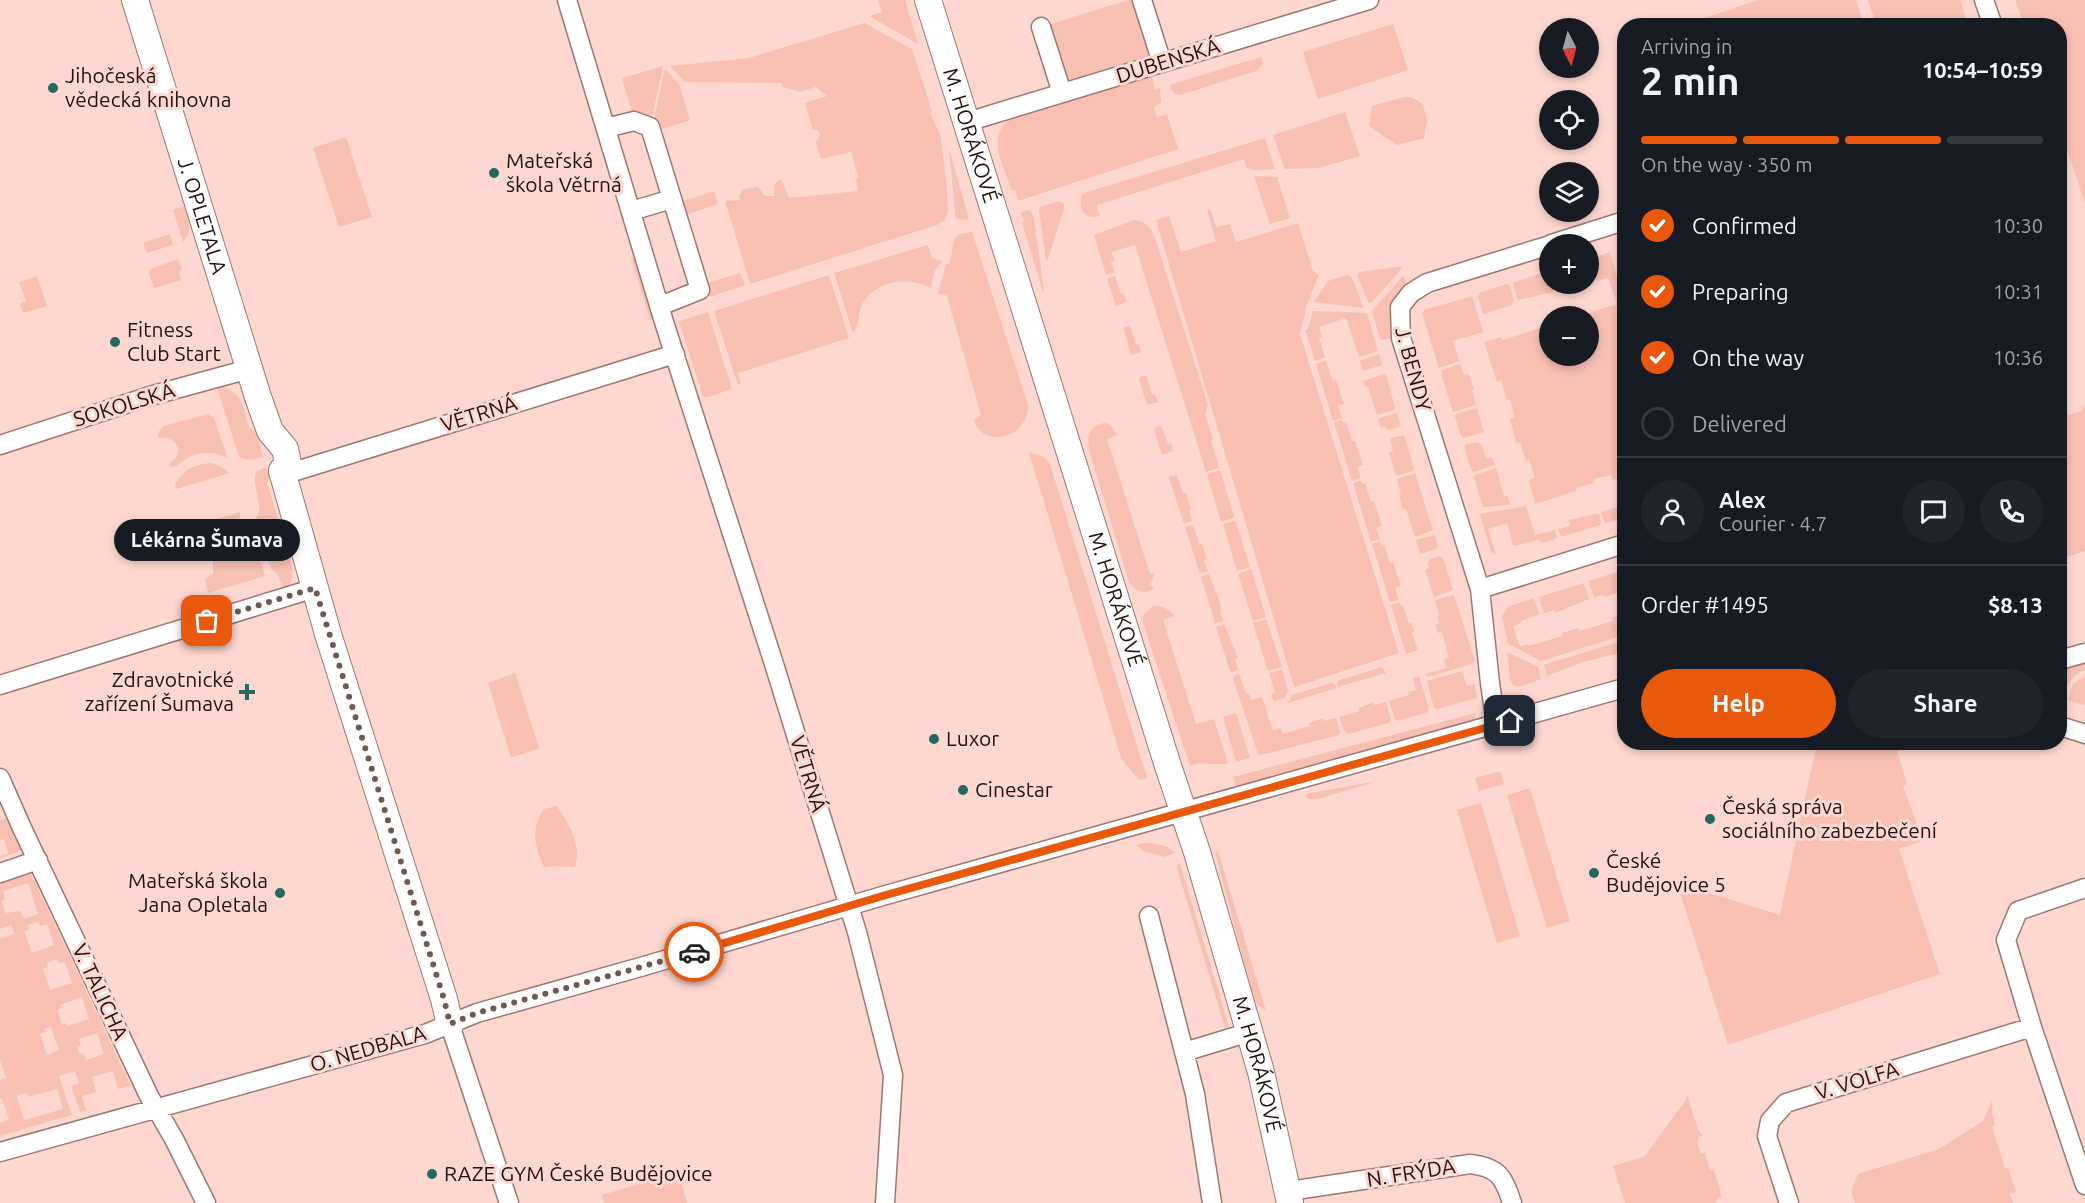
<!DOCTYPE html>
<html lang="en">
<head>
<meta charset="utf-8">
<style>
	:root { --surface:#171b24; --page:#20242c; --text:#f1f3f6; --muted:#9ea1a6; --line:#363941; --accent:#ea580c }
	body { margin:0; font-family:Ubuntu,sans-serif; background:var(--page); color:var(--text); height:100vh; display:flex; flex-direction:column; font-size:22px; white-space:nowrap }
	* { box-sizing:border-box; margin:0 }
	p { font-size:20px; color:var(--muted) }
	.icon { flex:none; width:33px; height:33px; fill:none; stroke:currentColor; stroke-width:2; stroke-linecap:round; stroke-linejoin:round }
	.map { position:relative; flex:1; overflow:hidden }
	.side { position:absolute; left:1617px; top:18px; width:450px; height:732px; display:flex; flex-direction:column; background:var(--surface); border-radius:24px; box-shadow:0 3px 9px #0003 }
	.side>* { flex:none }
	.needle { width:39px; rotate:174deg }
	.tools { position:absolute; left:1539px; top:18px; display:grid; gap:12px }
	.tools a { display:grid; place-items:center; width:60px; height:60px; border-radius:50%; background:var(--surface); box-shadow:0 3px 9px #0003; font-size:30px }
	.pin { position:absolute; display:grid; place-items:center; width:51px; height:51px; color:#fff; margin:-26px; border-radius:12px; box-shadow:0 3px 9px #0006 }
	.courier { position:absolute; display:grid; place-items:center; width:60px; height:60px; margin:-30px; border:4px solid #ea580c; border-radius:50%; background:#fff; color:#222; box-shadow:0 2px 8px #0007 }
	.bubble { position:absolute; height:42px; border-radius:21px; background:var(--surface); box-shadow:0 3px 9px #0003; font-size:20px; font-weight:600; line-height:42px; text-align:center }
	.summary em { font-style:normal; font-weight:600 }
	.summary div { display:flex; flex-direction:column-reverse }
	.summary { display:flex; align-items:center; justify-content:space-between; height:102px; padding:0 24px }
	h1 { font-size:39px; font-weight:600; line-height:45px }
	.bar { display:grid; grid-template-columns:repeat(4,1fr); gap:9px 6px; align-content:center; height:72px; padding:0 24px }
	.bar i { height:8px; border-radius:4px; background:var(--line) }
	.bar .active { background:var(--accent) }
	.bar p { grid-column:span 4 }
	.line { display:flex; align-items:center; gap:15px; padding:0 24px; border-top:2px solid var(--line) }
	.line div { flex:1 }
	.round { display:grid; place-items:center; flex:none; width:63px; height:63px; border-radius:32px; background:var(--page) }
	ol { padding:0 24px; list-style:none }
	li { display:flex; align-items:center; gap:18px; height:66px }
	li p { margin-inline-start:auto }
	li .icon { padding:6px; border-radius:50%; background:var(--accent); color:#fff; stroke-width:4 }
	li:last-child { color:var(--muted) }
	li i { width:33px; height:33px; border:3px solid var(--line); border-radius:50% }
	.button { display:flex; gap:12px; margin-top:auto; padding:12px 24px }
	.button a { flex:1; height:69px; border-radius:36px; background:var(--accent); color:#fff; font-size:24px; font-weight:600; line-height:69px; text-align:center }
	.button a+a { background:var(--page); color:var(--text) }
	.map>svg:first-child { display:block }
	.green { fill:#f8bfb3; fill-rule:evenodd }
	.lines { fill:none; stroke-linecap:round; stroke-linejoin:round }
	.street-casing { stroke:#9b7972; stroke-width:21 }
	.secondary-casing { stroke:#9b7972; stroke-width:28 }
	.street { stroke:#fff; stroke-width:18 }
	.secondary { stroke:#fff; stroke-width:26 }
	.done { stroke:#6e5853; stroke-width:6; stroke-dasharray:0 10.8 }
	.route { stroke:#ea580c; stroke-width:8 }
	.poi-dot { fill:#226a60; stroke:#fed8d0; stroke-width:2 }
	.labels { text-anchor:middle; stroke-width:6; stroke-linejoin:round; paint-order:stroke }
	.street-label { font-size:21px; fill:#201310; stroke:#fed8d0 }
	.poi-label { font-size:21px; fill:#201310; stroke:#fed8d0; text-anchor:start }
</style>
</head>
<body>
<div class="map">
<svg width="2085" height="1203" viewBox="0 0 2085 1203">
	<rect width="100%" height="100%" fill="#fed8d0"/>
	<path class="green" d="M878,0H905L918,44L869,16L882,12Z
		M1128,0H1142L1162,63L1062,93L1041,27Z
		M1758,0H1856L1864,25H1752L1749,17L1722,25H1684Z
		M1868,0H1960L1968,25H1876Z
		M2015,0H2085V204L2060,128V26L2024,25Z
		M864,23L912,49L932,111L930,112L941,138L947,188L948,212L944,221L937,225L750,284L725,201L740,200L739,196L743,189L758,187L765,196H774L775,183L781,179L789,198L858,191L856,180L858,176L851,152L821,159L816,143L820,135L818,130H813L805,103L827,96L815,87L800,92L783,87L781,83L685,82L670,66L749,58Z
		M1393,24L1408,70L1318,99L1303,52Z
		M1261,57L1263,64L1256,71L1180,95L1174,94L1169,85Z
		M663,66L652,118L642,114L633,116L622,78Z
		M665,69L679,84L690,120L660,130L654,118Z
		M1151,73L1155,89L1160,88L1161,102L1154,107L1157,117L1167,114L1178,149L1018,201L1015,190L1012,191C1003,164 983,132 1016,116Z
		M1404,97H1411L1423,104L1427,121L1424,138L1397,145L1369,126L1372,106Z
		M1345,112L1360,156L1319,168L1285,169L1273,135Z
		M346,137L372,217L339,227L313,148Z
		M1265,138L1275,169L1253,170L1247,168L1244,159L1097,205L1100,216C1085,220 1079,211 1081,196L1084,193Z
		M949,149L969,219L961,220L956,218L955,213Z
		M1254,176L1277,177L1290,218L1270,224Z
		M714,191L718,204L685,215L681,202Z
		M1059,201L1064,204V209L1048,259L1046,261L1039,210L1040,207Z
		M184,206C188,218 194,232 183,242L173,210Z
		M1210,209L1216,227L1230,224L1236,242L1298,223L1313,271L1319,275L1307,304L1300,334L1399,653L1294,687L1156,220L1169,216L1181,252L1216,241L1207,210Z
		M1030,210L1034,218L1044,291L1043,292L1022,223L1024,222L1021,212Z
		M1134,220C1147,222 1150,226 1155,238L1208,405L1205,415L1213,439L1211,440L1219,468L1206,472L1135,245L1111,252L1114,260L1111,262L1114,272L1106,275L1094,235Z
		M972,232L1028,405C1028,441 981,448 974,420L981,415L950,306L946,295L938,294L946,264L950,263L954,240L959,234Z
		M170,234L173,245L147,253L143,243Z
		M928,245L932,258L942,261L934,272L931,288C908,276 873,280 861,307C858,316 859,325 853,333L834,273Z
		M1610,252L1624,300V476L1613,480L1611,475L1594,479V483L1576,488V491L1535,504L1529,480L1535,478L1529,460L1526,461L1520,442L1516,443L1510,419L1515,417L1510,400H1507L1501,380L1497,382L1484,342L1501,337L1503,340L1547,326V323L1549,322L1550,356H1588V316H1578L1617,304L1608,278L1597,281L1594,276L1589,277V259Z
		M638,255L658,318L650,320L631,258Z
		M178,259L182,269L179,272L181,280L154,288L149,274L150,269Z
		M1402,266L1399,272L1371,303L1368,302L1357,275L1360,272Z
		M1549,271L1550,284H1573V286L1563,289L1561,286L1553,289V292L1518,300L1513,284L1514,282Z
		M740,273L745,285L710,297L707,288L710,282Z
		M829,275L849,338L738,373L741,384L738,385L714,311Z
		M1348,275L1352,278L1364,308L1314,302L1328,281Z
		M37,276L47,306L23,313L20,304L26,301L19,282Z
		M1115,276L1121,294H1124L1127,302L1116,306L1107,279Z
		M1402,277H1404L1407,285L1395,337L1383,340L1380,339L1372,311Z
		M1507,284L1510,286L1514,301L1511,302L1512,305L1483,314L1478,296L1479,293Z
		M1472,296L1483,332L1453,341L1459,361L1439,368L1422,313L1424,310Z
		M1313,311L1367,313L1378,351L1359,357L1346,318L1319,327L1322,337L1319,338L1325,357L1315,361L1305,330L1308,329Z
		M708,312L732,389L708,397H704L702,394L679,321Z
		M1130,326L1136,345L1139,344L1141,352L1131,355L1124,330L1125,327Z
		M1379,354L1382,365L1363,371L1360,361Z
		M1326,361L1333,381L1336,380L1344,404L1338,406L1342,418L1333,421L1316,364Z
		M1460,364L1464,375L1469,374L1474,389L1472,391L1476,405L1453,412L1441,373L1442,370Z
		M1383,374L1386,375L1395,407L1394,410L1377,415L1368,387H1365L1363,381Z
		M1146,375L1152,394H1155L1158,402L1147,405L1139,380L1140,377Z
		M223,387C244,394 243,409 249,428L256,432L263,457L253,460L241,458L238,453L217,388Z
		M2085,404V551L2060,559V418L2081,411Z
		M1477,408L1484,432L1464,438L1461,436L1455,417L1456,414Z
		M1395,413L1398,415L1400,424L1399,427L1389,430L1385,427L1381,428L1378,419Z
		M208,414L214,418L228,459C217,452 198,451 186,459C178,464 180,466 170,467L169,464L176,458L179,449C175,439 169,438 158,438L159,431L164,426Z
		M1342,420L1344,423L1346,422L1352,441H1355L1363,465L1357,467L1361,478L1352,481L1334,422Z
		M1105,423L1111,425L1117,435L1107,439L1150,574L1155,573L1150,585L1154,588C1145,596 1135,591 1129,582L1089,450C1087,435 1089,425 1105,423Z
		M1161,425L1168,444L1171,443L1173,451L1162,455L1154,430L1156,427Z
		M1404,435L1414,468L1413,471L1396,476L1389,453L1393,451L1390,441L1391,438Z
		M1476,442L1482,445L1486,458L1492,457L1495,465L1474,472L1471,470L1465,449V445Z
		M1029,452L1044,457L1050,464L1147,778L1139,780L1121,758Z
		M212,463L220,466L230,473L176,489L175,485C183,469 195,464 212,463Z
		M266,467L270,478L267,482L292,567C293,578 293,583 284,589L276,572L273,571L271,568L255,520C266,507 251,487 256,472Z
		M1496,468L1504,496H1508L1510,505L1483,507L1474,478L1475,475Z
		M1220,470L1234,516L1233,518L1221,522L1207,474Z
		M1415,473L1433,530L1415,537L1406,509H1403L1399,495L1401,494L1397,479Z
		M1177,475L1183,494L1186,493L1191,509L1189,510L1192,521L1186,523L1183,522L1169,477Z
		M1361,481L1363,484L1365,483L1371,502L1374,501L1382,526L1376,528L1380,539L1371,542L1353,483Z
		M1624,505V518L1607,523L1604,522L1601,512Z
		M1526,506L1535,535L1555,530L1557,537L1555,539L1543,543L1538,540L1516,546L1513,545L1507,523L1488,529L1496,555L1491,552L1480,514Z
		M240,512C242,529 219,540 204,538C197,537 191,532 186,528Z
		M1599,513L1601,523L1600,525L1561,537L1558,529L1570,526L1569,520Z
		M1234,521L1236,522L1250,567L1237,571L1223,524Z
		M248,525L250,526L265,576L208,593L205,579L213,573V562L210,558L198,554L201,547C220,545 237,542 248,525Z
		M1193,525L1199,543L1202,544L1207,559L1204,560L1208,571L1202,573L1199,571L1185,527Z
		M1435,535L1438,546L1436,549L1420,554L1416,540Z
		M1380,541L1382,545H1384L1390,563L1393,562L1401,586L1395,588L1399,600L1390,602L1372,544Z
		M1439,556L1443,558L1453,590L1434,597L1425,570L1429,568L1428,563L1430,559Z
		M1251,569L1266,617L1253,621L1238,574Z
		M1624,570V588L1620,590L1621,592L1605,597L1604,595L1594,597L1588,581Z
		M1209,574L1222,608L1220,610L1223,621L1215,623L1201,577Z
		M1584,583L1589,599L1555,613L1554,610L1544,613L1539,597Z
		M1454,595L1475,661L1472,664L1427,677L1425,674L1446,668L1444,660L1449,658L1442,632L1438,633L1435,625L1439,624L1437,616L1439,615L1435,600Z
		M1534,598L1539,614L1521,621V623L1513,626L1520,646L1528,644L1529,646L1562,636V633L1578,628L1579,631L1613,621L1612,618L1624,614V635L1541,661L1508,644L1502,616L1509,606Z
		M1399,602L1401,605H1403L1409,623H1412L1414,631L1412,633L1418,650L1406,654L1391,605Z
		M1153,606C1163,606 1168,608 1174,616L1163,620L1196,724L1214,719L1228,763C1214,767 1203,760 1190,766L1143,623V615Z
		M1266,619L1282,667L1268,671L1253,623Z
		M1224,624L1238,658L1235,660L1239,670L1233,672L1230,671L1216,627Z
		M1624,640V652L1583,662L1547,676L1544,665Z
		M1507,652L1538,667L1541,679L1519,687L1514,686L1510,680Z
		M2085,658V670C2071,675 2067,685 2062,698L2060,696C2059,669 2060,669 2085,658Z
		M1382,667L1386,673L1338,687L1337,681Z
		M1282,669L1288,691L1285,698L1274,701L1271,694L1275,692L1269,673Z
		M1462,671L1467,686L1475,684L1477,698L1437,709L1434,708L1427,681Z
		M515,673L539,748L511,758L488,683Z
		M1239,674L1246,693H1249L1251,700L1262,697L1273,731L1281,728L1283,734L1309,726V723L1323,718L1324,721L1336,718L1340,732L1339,735L1261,755L1258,754L1233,679L1234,676Z
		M1419,676L1429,709L1428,712L1397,721L1395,719L1389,701L1409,695L1408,692L1416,690L1413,678Z
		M2085,676V705L2068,700L2073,684Z
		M1331,683L1335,684L1336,688L1288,703L1292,695Z
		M1373,702L1374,705L1386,702L1391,720L1389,723L1348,734L1345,732L1339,717L1359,711V708Z
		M1236,713L1250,758L1236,762L1223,717Z
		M1476,713L1474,721L1236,786L1233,777Z
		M1817,743H1895L1907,784L1903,786L1923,841L1899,849L1940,974L1728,1045L1677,883L1780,915Z
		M1500,771L1504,784L1479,791L1475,778Z
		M1378,781L1318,799H1308L1305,794Z
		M1530,788L1570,921L1547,928L1507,795Z
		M1481,803L1520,936L1497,943L1457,810Z
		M557,806C569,824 582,846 575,867L552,866L544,867C535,847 530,829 544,809Z
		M6,818L21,849L18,852L0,858V856L8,853L4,839L0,840V820Z
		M1144,843C1156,843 1167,845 1175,853L1165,857L1143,851L1136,845Z
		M1218,851L1266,1011L1258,1005L1253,997L1215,852Z
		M1178,864H1180L1229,1026L1225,1028L1177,868Z
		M31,874L131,1086L118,1089L113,1071L92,1077L96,1092L82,1096L86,1111L80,1112L71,1086L79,1083L75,1071L59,1076L72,1115L0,1136V1123L9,1119L2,1098H0V1080L6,1078L0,1060V939L15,934L11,925L0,929V884ZM28,883L38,914L24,919L20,911L6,913L1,901L5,899L3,891ZM38,922L40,926L47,924L54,945L32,953L24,931L29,929L28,925ZM57,959L59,963L65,962L72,983L50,990L43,969L48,967L47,963ZM82,997L89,1019L67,1026L66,1023L62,1024L57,1010L61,1008L60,1005ZM51,1027L59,1050L47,1055L40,1034L45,1032L44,1029ZM97,1033L104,1054L86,1060L83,1053L79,1054L77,1047L81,1046L79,1039ZM57,1089L63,1109L24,1120L17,1096L27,1093L28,1097Z
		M1687,1095L1698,1129L1702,1136L1698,1137L1697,1143L1701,1153H1705L1710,1170L1713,1169L1720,1189L1721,1197L1717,1199L1716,1203H1625L1613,1166L1645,1156L1685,1101Z
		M1992,1101V1114L1995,1125L1992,1127L2005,1168H2008L2016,1192L2010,1193L2013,1203H1855L1851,1191L1858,1174L1939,1149L1983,1121Z
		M678,1172L687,1203H604L602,1195Z"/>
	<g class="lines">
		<g class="street-casing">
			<path id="street" d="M567,0L664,322L774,664L857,932L893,1075L885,1203
				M1142,0L1162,63
				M1984,0L1993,26
				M1041,27L1062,93
				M967,122L1369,0
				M606,128L634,121L650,127L700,290L660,306
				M631,211L672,199
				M1551,244L1624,221
				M1550,245L1427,283L1411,293L1400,307L1401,338L1480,589L1624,544
				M0,445L150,396L249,369
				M283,475L675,354
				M1480,589L1490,683L1496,725
				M2060,662L2063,659L2085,653
				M0,685L315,588
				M2060,726L2085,734
				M0,778L22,828L149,1096L174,1139L206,1203
				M0,873L38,860
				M2085,888L2018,911L2006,940L2032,1027L2085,1185
				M1149,916L1195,1094L1212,1203
				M450,1025L509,1203
				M1184,1052L1250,1032
				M0,1152L425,1034L477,1013L644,966L886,895L1624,688
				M1289,1191L1470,1164C1498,1167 1504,1177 1512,1203
				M1789,1203L1767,1136L1770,1121L1786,1103L2032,1027"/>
		</g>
		<g class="secondary-casing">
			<g id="secondary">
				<path id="s1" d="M135,0L258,397L270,431L285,449L288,463L282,471"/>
				<path id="s2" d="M928,0L1168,766L1197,852L1261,1072L1290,1203"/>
				<path d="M282,471L328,634L444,999L450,1025"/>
			</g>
		</g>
		<use href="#street" class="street"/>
		<use href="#secondary" class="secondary"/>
	</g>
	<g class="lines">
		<path class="done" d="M207,621L315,588L444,999L450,1024L477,1013L694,952"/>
		<path class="route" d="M694,952L886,895L1510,721"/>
	</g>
	<g class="poi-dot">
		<circle cx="53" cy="88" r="6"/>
		<circle cx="494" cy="173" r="6"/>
		<circle cx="115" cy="342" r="6"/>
		<path d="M244 683h6v6h6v6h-6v6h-6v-6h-6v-6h6z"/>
		<circle cx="934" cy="739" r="6"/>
		<circle cx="963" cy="790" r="6"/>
		<circle cx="1710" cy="819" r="6"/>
		<circle cx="1594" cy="873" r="6"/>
		<circle cx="280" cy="893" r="6"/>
		<circle cx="432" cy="1174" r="6"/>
	</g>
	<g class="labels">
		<g class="street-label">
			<text transform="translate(1168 61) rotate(-17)" y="7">DUBENSKÁ</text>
			<text dy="7" stroke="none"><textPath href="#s2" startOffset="142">M. HORÁKOVÉ</textPath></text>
			<text dy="7" stroke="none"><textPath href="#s1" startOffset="226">J. OPLETALA</textPath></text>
			<text transform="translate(1413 369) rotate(75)" y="7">J. BENDY</text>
			<text transform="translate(124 405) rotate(-17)" y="7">SOKOLSKÁ</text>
			<text transform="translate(479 414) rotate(-17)" y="7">VĚTRNÁ</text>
			<text dy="7" stroke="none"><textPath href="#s2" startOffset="628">M. HORÁKOVÉ</textPath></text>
			<text transform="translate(808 774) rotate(73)" y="7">VĚTRNÁ</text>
			<text transform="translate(100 992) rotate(65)" y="7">V. TALICHA</text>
			<text transform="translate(368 1049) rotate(-16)" y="7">O. NEDBALA</text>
			<text dy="7" stroke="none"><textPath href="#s2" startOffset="1114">M. HORÁKOVÉ</textPath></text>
			<text transform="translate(1857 1081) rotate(-17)" y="7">V. VOLFA</text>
			<text transform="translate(1411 1173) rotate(-9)" y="7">N. FRÝDA</text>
		</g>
		<g class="poi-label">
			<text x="65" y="83">Jihočeská<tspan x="65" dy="24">vědecká knihovna</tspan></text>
			<text x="506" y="168">Mateřská<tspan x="506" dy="24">škola Větrná</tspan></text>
			<text x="127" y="337">Fitness<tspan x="127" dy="24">Club Start</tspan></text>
			<text x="234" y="687" text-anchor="end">Zdravotnické<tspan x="234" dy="24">zařízení Šumava</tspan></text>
			<text x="946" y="746">Luxor</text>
			<text x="975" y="797">Cinestar</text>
			<text x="1722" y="814">Česká správa<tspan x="1722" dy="24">sociálního zabezbečení</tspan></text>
			<text x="1606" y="868">České<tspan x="1606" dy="24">Budějovice 5</tspan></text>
			<text x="268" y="888" text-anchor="end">Mateřská škola<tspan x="268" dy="24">Jana Opletala</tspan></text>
			<text x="444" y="1181">RAZE GYM České Budějovice</text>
		</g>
	</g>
</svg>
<div class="tools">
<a><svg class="needle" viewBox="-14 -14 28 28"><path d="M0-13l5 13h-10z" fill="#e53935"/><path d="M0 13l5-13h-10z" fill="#9ea1a6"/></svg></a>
<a><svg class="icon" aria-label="locate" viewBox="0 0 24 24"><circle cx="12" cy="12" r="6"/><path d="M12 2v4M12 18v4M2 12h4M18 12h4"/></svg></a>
<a><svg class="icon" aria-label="layers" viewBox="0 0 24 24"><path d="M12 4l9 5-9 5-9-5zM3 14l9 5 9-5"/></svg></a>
<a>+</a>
<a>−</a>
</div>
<div class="pin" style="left:207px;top:621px;background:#ea580c"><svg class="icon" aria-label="bag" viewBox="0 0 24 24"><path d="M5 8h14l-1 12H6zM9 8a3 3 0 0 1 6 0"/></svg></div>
<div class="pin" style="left:1510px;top:721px;background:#1f2937"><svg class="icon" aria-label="home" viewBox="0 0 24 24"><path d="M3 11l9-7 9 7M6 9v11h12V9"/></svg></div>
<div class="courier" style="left:694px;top:952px"><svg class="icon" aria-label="car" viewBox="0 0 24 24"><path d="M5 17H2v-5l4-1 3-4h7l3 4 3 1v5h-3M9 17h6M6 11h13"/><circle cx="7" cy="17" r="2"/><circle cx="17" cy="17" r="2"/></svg></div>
<div class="bubble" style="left:114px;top:519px;width:186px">Lékárna Šumava</div>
<section class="side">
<div class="summary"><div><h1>2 min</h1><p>Arriving in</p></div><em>10:54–10:59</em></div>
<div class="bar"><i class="active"></i><i class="active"></i><i class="active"></i><i></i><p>On the way · 350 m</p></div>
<ol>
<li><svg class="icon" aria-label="check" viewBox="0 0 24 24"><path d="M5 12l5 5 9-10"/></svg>Confirmed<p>10:30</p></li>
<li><svg class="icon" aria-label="check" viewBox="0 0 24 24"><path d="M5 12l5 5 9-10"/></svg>Preparing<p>10:31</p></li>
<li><svg class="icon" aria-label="check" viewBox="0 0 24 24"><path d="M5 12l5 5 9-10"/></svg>On the way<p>10:36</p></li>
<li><i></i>Delivered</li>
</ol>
<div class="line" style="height:108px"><a class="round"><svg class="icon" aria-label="person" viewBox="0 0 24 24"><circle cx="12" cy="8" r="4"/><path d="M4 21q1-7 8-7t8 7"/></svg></a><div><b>Alex</b><p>Courier · 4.7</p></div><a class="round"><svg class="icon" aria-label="chat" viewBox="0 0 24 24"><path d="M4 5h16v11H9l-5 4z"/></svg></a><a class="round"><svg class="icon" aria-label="phone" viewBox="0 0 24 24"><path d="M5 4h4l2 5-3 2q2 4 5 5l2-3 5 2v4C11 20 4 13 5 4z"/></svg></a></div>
<div class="line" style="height:78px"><div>Order #1495</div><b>$8.13</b></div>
<div class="button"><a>Help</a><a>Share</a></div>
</section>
</div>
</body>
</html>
